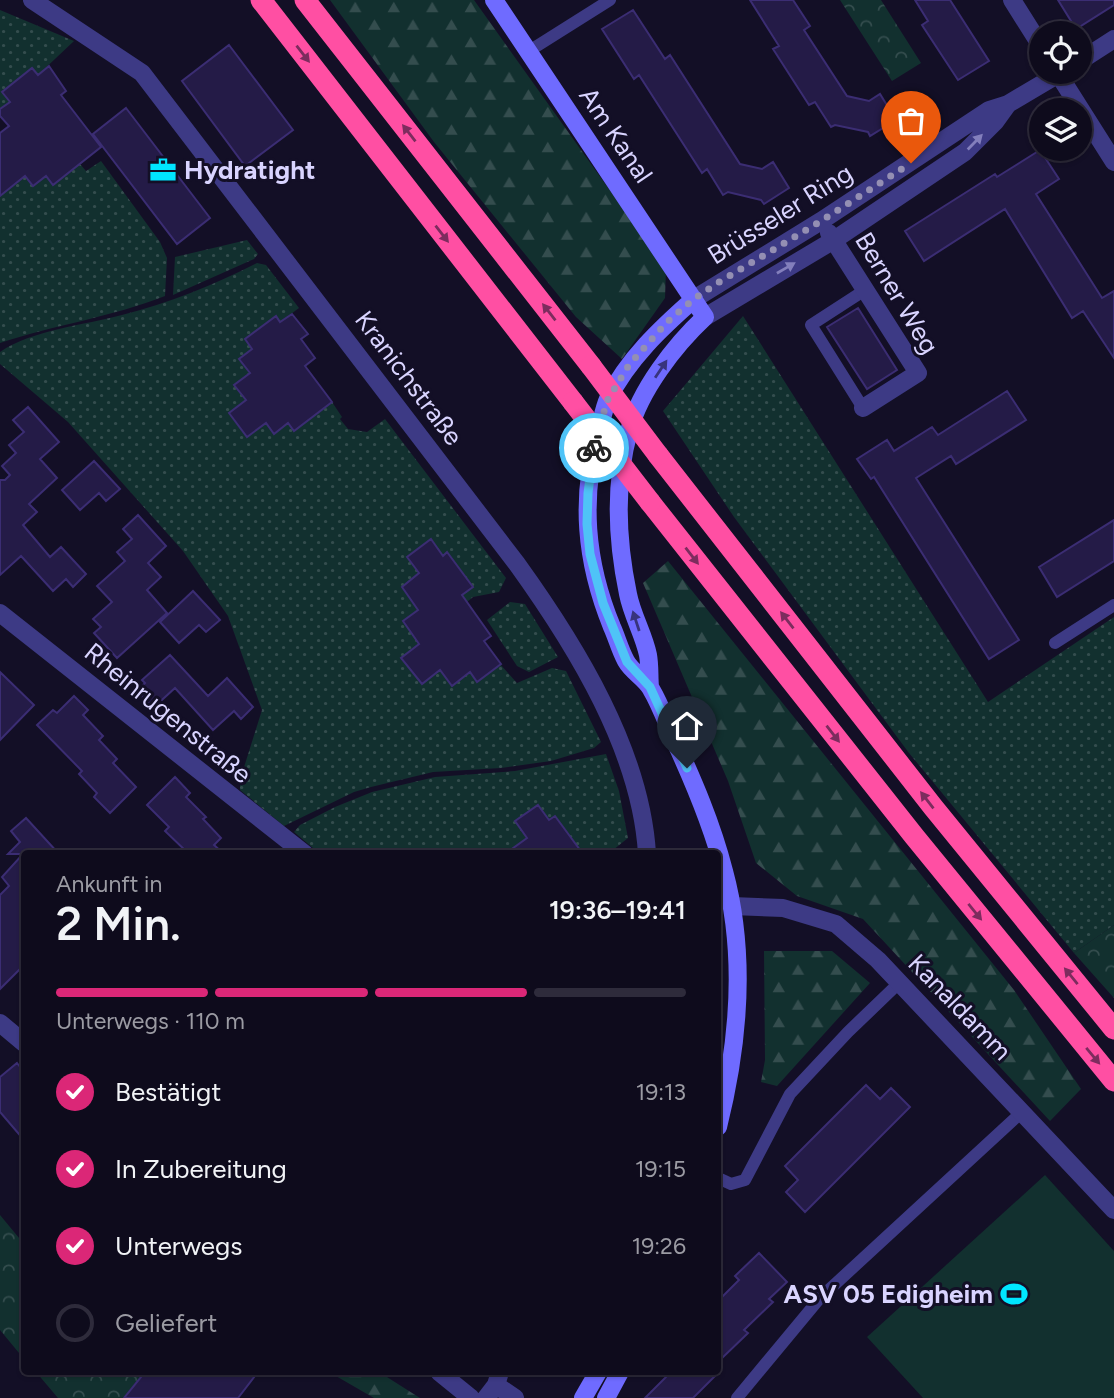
<!DOCTYPE html>
<html lang="de">
<head>
<meta charset="utf-8">
<style>
	:root { --surface:#0e0b1c; --page:#171425; --text:#f1f3f6; --muted:#9b9ba3; --line:#2e2b3b; --accent:#db2777 }
	body { margin:0; font-family:Figtree,sans-serif; background:var(--page); color:var(--text); height:100vh; display:flex; flex-direction:column; font-size:26px; white-space:nowrap }
	* { box-sizing:border-box; margin:0 }
	p { font-size:23px; color:var(--muted) }
	.icon { flex:none; width:38px; height:38px; fill:none; stroke:currentColor; stroke-width:2; stroke-linecap:round; stroke-linejoin:round }
	.map { position:relative; flex:1; overflow:hidden }
	.side { position:absolute; left:21px; top:850px; width:700px; height:525px; display:flex; flex-direction:column; background:var(--surface); border-radius:7px; box-shadow:0 2px 5px #0004,0 0 0 2px var(--line) }
	.side>* { flex:none }
	.controls { position:absolute; left:1029px; top:21px; display:grid; gap:14px }
	.controls a { display:grid; place-items:center; width:63px; height:63px; border-radius:50%; background:var(--surface); box-shadow:0 2px 5px #0004,0 0 0 2px var(--line); font-size:35px }
	.pin { position:absolute; display:grid; place-items:center; width:60px; height:60px; color:#fff; margin:-72px -30px; border-radius:50% 50% 50% 0; rotate:-45deg; box-shadow:0 0 7px #0007 }
	.pin .icon { rotate:45deg }
	.courier { position:absolute; display:grid; place-items:center; width:70px; height:70px; margin:-35px; border:5px solid #4fc3f7; border-radius:50%; background:#fff; color:#222; box-shadow:0 2px 9px #0007 }
	.headline em { font-style:normal; font-weight:600 }
	.headline div { display:flex; flex-direction:column-reverse }
	.headline { display:flex; align-items:center; justify-content:space-between; height:119px; padding:0 35px }
	h1 { font-size:46px; font-weight:600; line-height:52px }
	.bar { display:grid; grid-template-columns:repeat(4,1fr); gap:10px 7px; align-content:center; height:84px; padding:0 35px }
	.bar i { height:9px; border-radius:5px; background:var(--line) }
	.bar .current { background:var(--accent) }
	.bar p { grid-column:span 4 }
	ol { padding:0 35px; list-style:none }
	li { display:flex; align-items:center; gap:21px; height:77px }
	li p { margin-inline-start:auto }
	li .icon { padding:7px; border-radius:50%; background:var(--accent); color:#fff; stroke-width:4 }
	li:last-child { color:var(--muted) }
	li i { width:38px; height:38px; border:4px solid var(--line); border-radius:50% }
	.map>svg:first-child { display:block }
	.grass { fill:url(#grass-dots) }
	.forest { fill:url(#forest-firs) }
	.park { fill:url(#park-crowns) }
	.pitch { fill:#12302f }
	.building { fill:#241b47; stroke:#3b2d73; stroke-width:2 }
	.lines { fill:none; stroke-linecap:round; stroke-linejoin:round }
	.lane { stroke:#3d3a85; stroke-width:12 }
	.street { stroke:#3d3a85; stroke-width:18 }
	.secondary { stroke:#6f6bff; stroke-width:18 }
	.highway { stroke:#ff4fa3; stroke-width:21 }
	.highway-bridge { stroke:#ff4fa3; stroke-width:21 }
	.oneway { fill:#7d2c5e }
	.oneway2 { fill:#837fbc }
	.oneway3 { fill:#38347d }
	.done { stroke:#948fb3; stroke-width:7; stroke-dasharray:0 12.6 }
	.route { stroke:#4fc3f7; stroke-width:9 }
	.labels { text-anchor:middle; stroke-width:6; stroke-linejoin:round; paint-order:stroke }
	.street-label { font-size:26px; fill:#d9d4ff; stroke:#130f26 }
	.poi-label { font-size:26px; font-weight:bold; fill:#d9d4ff; stroke:#130f26; text-anchor:start }
</style>
</head>
<body>
<div class="map">
<svg width="1114" height="1398" viewBox="0 0 1114 1398">
	<defs>
		<pattern id="grass-dots" width="8" height="8" patternUnits="userSpaceOnUse" patternTransform="scale(1.75)"><rect width="8" height="8" fill="#12302f"/><path d="M2 2h.1M6 6h.1" fill="none" stroke="#344d4e" stroke-width="1.8" stroke-linecap="round"/></pattern>
		<pattern id="forest-firs" width="22" height="20" patternUnits="userSpaceOnUse" patternTransform="scale(1.75)"><rect width="22" height="20" fill="#12302f"/><path d="M5 1l3.5 6h-7zM16 11l3.5 6h-7z" fill="#344d4e"/></pattern>
		<pattern id="park-crowns" width="20" height="18" patternUnits="userSpaceOnUse" patternTransform="scale(1.75)"><rect width="20" height="18" fill="#12302f"/><path d="M2 6a3 3 0 1 1 6 0M12 15a3 3 0 1 1 6 0" fill="none" stroke="#344d4e"/></pattern>
	</defs>
	<rect width="100%" height="100%" fill="#130f26"/>
	<path class="grass" d="M0,10L74,41L38,75L32,68L2,91L10,102L0,109Z
		M101,161L160,242L167,258L165,296C112,317 54,325 0,343V183L25,176L33,186L46,176L53,185L80,164L86,171Z
		M247,240L258,254L254,259L173,295L175,257Z
		M257,263L266,265L299,308L280,322L245,339L252,349L239,359L250,373L234,385L246,400L229,414L247,437L266,423H288L332,402L342,417L340,419L348,429L367,432L385,419L506,578L499,592L473,597L467,602L462,595L473,586L447,553L443,556L408,558L419,573L402,587L418,610L403,621L419,644L402,658L422,684L440,670L452,686L470,672L477,682L500,664L517,683L552,668L566,671L601,742L594,748L551,761L501,768L433,772L371,787L354,792L284,826L240,790V780L262,710L228,616L183,551L68,422L0,364V352C32,330 85,325 122,315C169,303 214,285 257,263Z
		M743,316L988,702L1114,617V925L1074,953L909,753L734,517L663,411Z
		M510,602L525,604L558,657L529,672L517,666L487,620Z
		M606,754L619,791L628,838L608,854H573L579,849L555,816L549,820L538,805L515,821L527,838L510,850L512,854H320L294,832L300,825L335,807L372,792L435,777L515,771Z"/>
	<path class="forest" d="M330,0H474L666,269L665,298L622,359L576,317L434,142Z
		M668,561L1014,990L1081,1089L1050,1121L863,919L797,896L756,863L728,781L643,583Z
		M764,951H832L870,983L777,1086L761,1082L765,1060Z
		M329,1372H379L420,1398H374Z"/>
	<path class="park" d="M840,0H881L921,63L892,81Z
		M1114,925V998L1074,953Z
		M0,1215L24,1244V1359L0,1330Z
		M36,1372H144L123,1398H58Z"/>
	<path class="pitch" d="M1045,1175L1114,1251V1398H923L867,1337Z"/>
	<path class="building" d="M750,0H793L810,26L804,30L847,96L869,101L880,94L896,120L870,136L868,132L835,125L831,127L815,102L809,105L773,49L779,46Z
		M915,0H950L989,61L958,80L922,25L928,21Z
		M1058,0H1114V5L1076,29Z
		M633,10L665,59L670,55L740,164L762,169L773,162L789,188L764,204L761,200L728,192L723,195L707,169L702,173L639,75L634,79L602,29Z
		M229,45L293,130L245,166L182,81Z
		M49,66L66,91L61,95L101,147L53,185L46,176L33,186L25,176L0,196V133L9,126L0,116V109L10,102L2,92L32,68L38,75Z
		M126,108L210,218L177,244L93,134Z
		M1040,150L1059,179L1036,194L1102,298L1114,291V358L1083,311L1072,318L1005,209L924,261L905,231L995,174L997,177Z
		M858,308L897,370L867,389L827,327Z
		M292,314L308,334L301,339L315,358L305,366L332,402L294,431L288,423L274,434L266,423L247,437L229,413L246,400L234,385L250,373L239,359L252,349L245,339L276,316L280,322Z
		M1007,391L1026,420L956,464L951,456L916,478L1019,640L989,659L874,477L871,479L857,459L887,440L894,451L932,427L938,435Z
		M28,407L59,442L40,459L57,478L29,504L37,512L23,525L50,557L61,547L86,574L73,587L66,579L53,591L21,556L0,575V480H5L10,475L2,466L16,453L9,445L24,432L13,420Z
		M94,461L120,489L106,501L99,493L80,510L62,490Z
		M138,515L166,546L148,563L161,577L147,590L167,613L117,658L94,633L101,627L93,619L112,602L97,586L125,561L117,552L132,539L123,529Z
		M1114,520V561L1057,597L1039,567Z
		M431,539L443,556L447,552L473,587L462,595L491,636L484,641L501,664L477,682L470,672L452,686L440,670L422,684L401,658L419,644L403,621L418,610L402,587L419,573L407,557Z
		M193,591L220,620L206,632L199,625L179,643L160,622Z
		M170,655L208,696L227,678L253,707L241,719L234,711L213,730L175,688L153,708L137,691L145,683L142,680Z
		M0,672L34,705L0,740Z
		M74,696L88,710L83,715L103,736L99,740L117,759L113,763L136,787L110,813L94,797L97,793L79,774L82,771L37,725L53,710L57,713Z
		M175,777L190,793L186,797L206,817L203,819L221,838L214,845L224,854H189L165,831L169,827L147,805Z
		M538,805L549,820L555,816L583,854H505L527,838L515,821Z
		M26,818L59,854H24V965L0,989V895L9,886L2,877L23,854H8L20,842L11,831Z
		M17,1063L24,1072V1140L0,1112V1077Z
		M866,1085L880,1099L891,1088L910,1107L805,1212L786,1192L798,1180L785,1166Z
		M759,1253L787,1282L769,1299L773,1302L744,1330L748,1333L718,1362V1301L739,1280L735,1276Z
		M145,1372H258L238,1398H124Z
		M671,1372H719L693,1398H645Z"/>
	<g class="lines">
		<path class="lane" d="M529,51L610,0
			M863,408L811,325L865,290
			M1055,643L1114,605
			M718,1178L731,1184L745,1180L790,1094L848,1032L900,982
			M737,1398L820,1298L1023,1111"/>
		<path class="street" d="M32,0L142,73L517,564C576,646 641,751 647,854
			M1012,0L1041,46
			M1080,61L1114,39
			M1057,72L1114,162
			M829,233L918,373L863,408
			M694,299L821,221L989,110L1008,104L1062,72
			M705,317L834,240L965,152L995,122L1008,104
			M0,613L305,854
			M732,906L783,908L836,924L878,960L1114,1210
			M0,1023L24,1043
			M439,1372L471,1398
			M496,1385L515,1398
			M486,1398L496,1385L500,1372"/>
		<path class="secondary" d="M494,0L705,317C675,345 640,390 629,431C614,484 617,541 628,594C632,615 644,635 648,655C650,666 649,677 650,687
			M694,299C661,328 628,359 608,399C604,408 602,420 599,430C580,498 585,561 612,627C617,638 620,650 626,661C632,672 645,678 651,689C660,704 666,721 673,737C693,780 712,824 724,871C747,956 739,1043 718,1127
			M583,1398L598,1372
			M606,1398L620,1372"/>
		<path class="highway" d="M261,0L573,402
			M305,0L591,366
			M658,455L933,807L1114,1029
			M650,502L914,836L1114,1081"/>
		<path class="highway-bridge" d="M591,366L658,455
			M573,402L650,502"/>
	</g>
	<defs><path id="oneway-solid" d="M-6-.8H1V-3.2L6.5 0L1 3.2V.8H-6Z" transform="scale(1.75)"/></defs>
	<g class="oneway">
		<use href="#oneway-solid" transform="translate(303 54) rotate(52)"/>
		<use href="#oneway-solid" transform="translate(409 133) rotate(-128)"/>
		<use href="#oneway-solid" transform="translate(442 234) rotate(52)"/>
		<use href="#oneway-solid" transform="translate(549 312) rotate(-128)"/>
		<use href="#oneway-solid" transform="translate(692 556) rotate(52)"/>
		<use href="#oneway-solid" transform="translate(787 620) rotate(-128)"/>
		<use href="#oneway-solid" transform="translate(833 734) rotate(52)"/>
		<use href="#oneway-solid" transform="translate(927 800) rotate(-128)"/>
		<use href="#oneway-solid" transform="translate(975 912) rotate(51)"/>
		<use href="#oneway-solid" transform="translate(1071 976) rotate(-129)"/>
		<use href="#oneway-solid" transform="translate(1093 1056) rotate(50)"/>
	</g>
	<g class="oneway2">
		<use href="#oneway-solid" transform="translate(975 142) rotate(-46)"/>
		<use href="#oneway-solid" transform="translate(786 268) rotate(-30)"/>
	</g>
	<g class="oneway3">
		<use href="#oneway-solid" transform="translate(661 369) rotate(-56)"/>
		<use href="#oneway-solid" transform="translate(636 621) rotate(-108)"/>
	</g>
	<g class="lines">
		<path class="done" d="M594,448L607,401L629,365L667,322L694,299L716,284L821,221L911,163"/>
		<path class="route" d="M594,448L588,493L587,524L590,554L603,603L627,662L650,687L687,768"/>
	</g>
	<defs>
		<g id="office-bare" transform="scale(2.1)"><path d="M-6-3h4V-5.5h4V-3h4V5H-6ZM-1-4.5V-3h2v-1.5ZM-6 0V1H6V0Z" fill="#00e5ff" stroke="#130f26" stroke-width="2.5" paint-order="stroke"/></g>
		<g id="stadium-bare" transform="scale(2.1)"><path d="M0-5a6.5 5 0 1 0 0 10a6.5 5 0 1 0 0-10ZM-3.5-1.8h7v3.6h-7Z" fill="#00e5ff" stroke="#130f26" stroke-width="2.5" paint-order="stroke"/></g>
	</defs>
	<g fill-rule="evenodd">
		<use href="#office-bare" x="163" y="170"/>
		<use href="#stadium-bare" x="1014" y="1294"/>
	</g>
	<g class="labels">
		<g class="street-label">
			<text transform="translate(616 135) rotate(56)" y="9">Am Kanal</text>
			<text transform="translate(780 214) rotate(-32)" y="9">Brüsseler Ring</text>
			<text transform="translate(897 293) rotate(59)" y="9">Berner Weg</text>
			<text transform="translate(409 378) rotate(53)" y="9">Kranichstraße</text>
			<text transform="translate(168 713) rotate(39)" y="9">Rheinrugenstraße</text>
			<text transform="translate(960 1007) rotate(46)" y="9">Kanaldamm</text>
		</g>
		<g class="poi-label">
			<text x="184" y="179">Hydratight</text>
			<text x="993" y="1303" text-anchor="end">ASV 05 Edigheim</text>
		</g>
	</g>
</svg>
<div class="controls">
<a><svg class="icon" aria-label="locate" viewBox="0 0 24 24"><circle cx="12" cy="12" r="6"/><path d="M12 2v4M12 18v4M2 12h4M18 12h4"/></svg></a>
<a><svg class="icon" aria-label="layers" viewBox="0 0 24 24"><path d="M12 4l9 5-9 5-9-5zM3 14l9 5 9-5"/></svg></a>
</div>
<div class="pin" style="left:911px;top:163px;background:#ea580c"><svg class="icon" aria-label="bag" viewBox="0 0 24 24"><path d="M5 8h14l-1 12H6zM9 8a3 3 0 0 1 6 0"/></svg></div>
<div class="pin" style="left:687px;top:768px;background:#1f2937"><svg class="icon" aria-label="home" viewBox="0 0 24 24"><path d="M3 11l9-7 9 7M6 9v11h12V9"/></svg></div>
<div class="courier" style="left:594px;top:448px"><svg class="icon" aria-label="bike" viewBox="0 0 24 24"><circle cx="6" cy="16" r="4"/><circle cx="18" cy="16" r="4"/><path d="M6 16l4-8h5l3 8M10 8l3 8H6M13 5h3"/></svg></div>
<section class="side">
<div class="headline"><div><h1>2 Min.</h1><p>Ankunft in</p></div><em>19:36–19:41</em></div>
<div class="bar"><i class="current"></i><i class="current"></i><i class="current"></i><i></i><p>Unterwegs · 110 m</p></div>
<ol>
<li><svg class="icon" aria-label="check" viewBox="0 0 24 24"><path d="M5 12l5 5 9-10"/></svg>Bestätigt<p>19:13</p></li>
<li><svg class="icon" aria-label="check" viewBox="0 0 24 24"><path d="M5 12l5 5 9-10"/></svg>In Zubereitung<p>19:15</p></li>
<li><svg class="icon" aria-label="check" viewBox="0 0 24 24"><path d="M5 12l5 5 9-10"/></svg>Unterwegs<p>19:26</p></li>
<li><i></i>Geliefert</li>
</ol>
</section>
</div>
</body>
</html>
